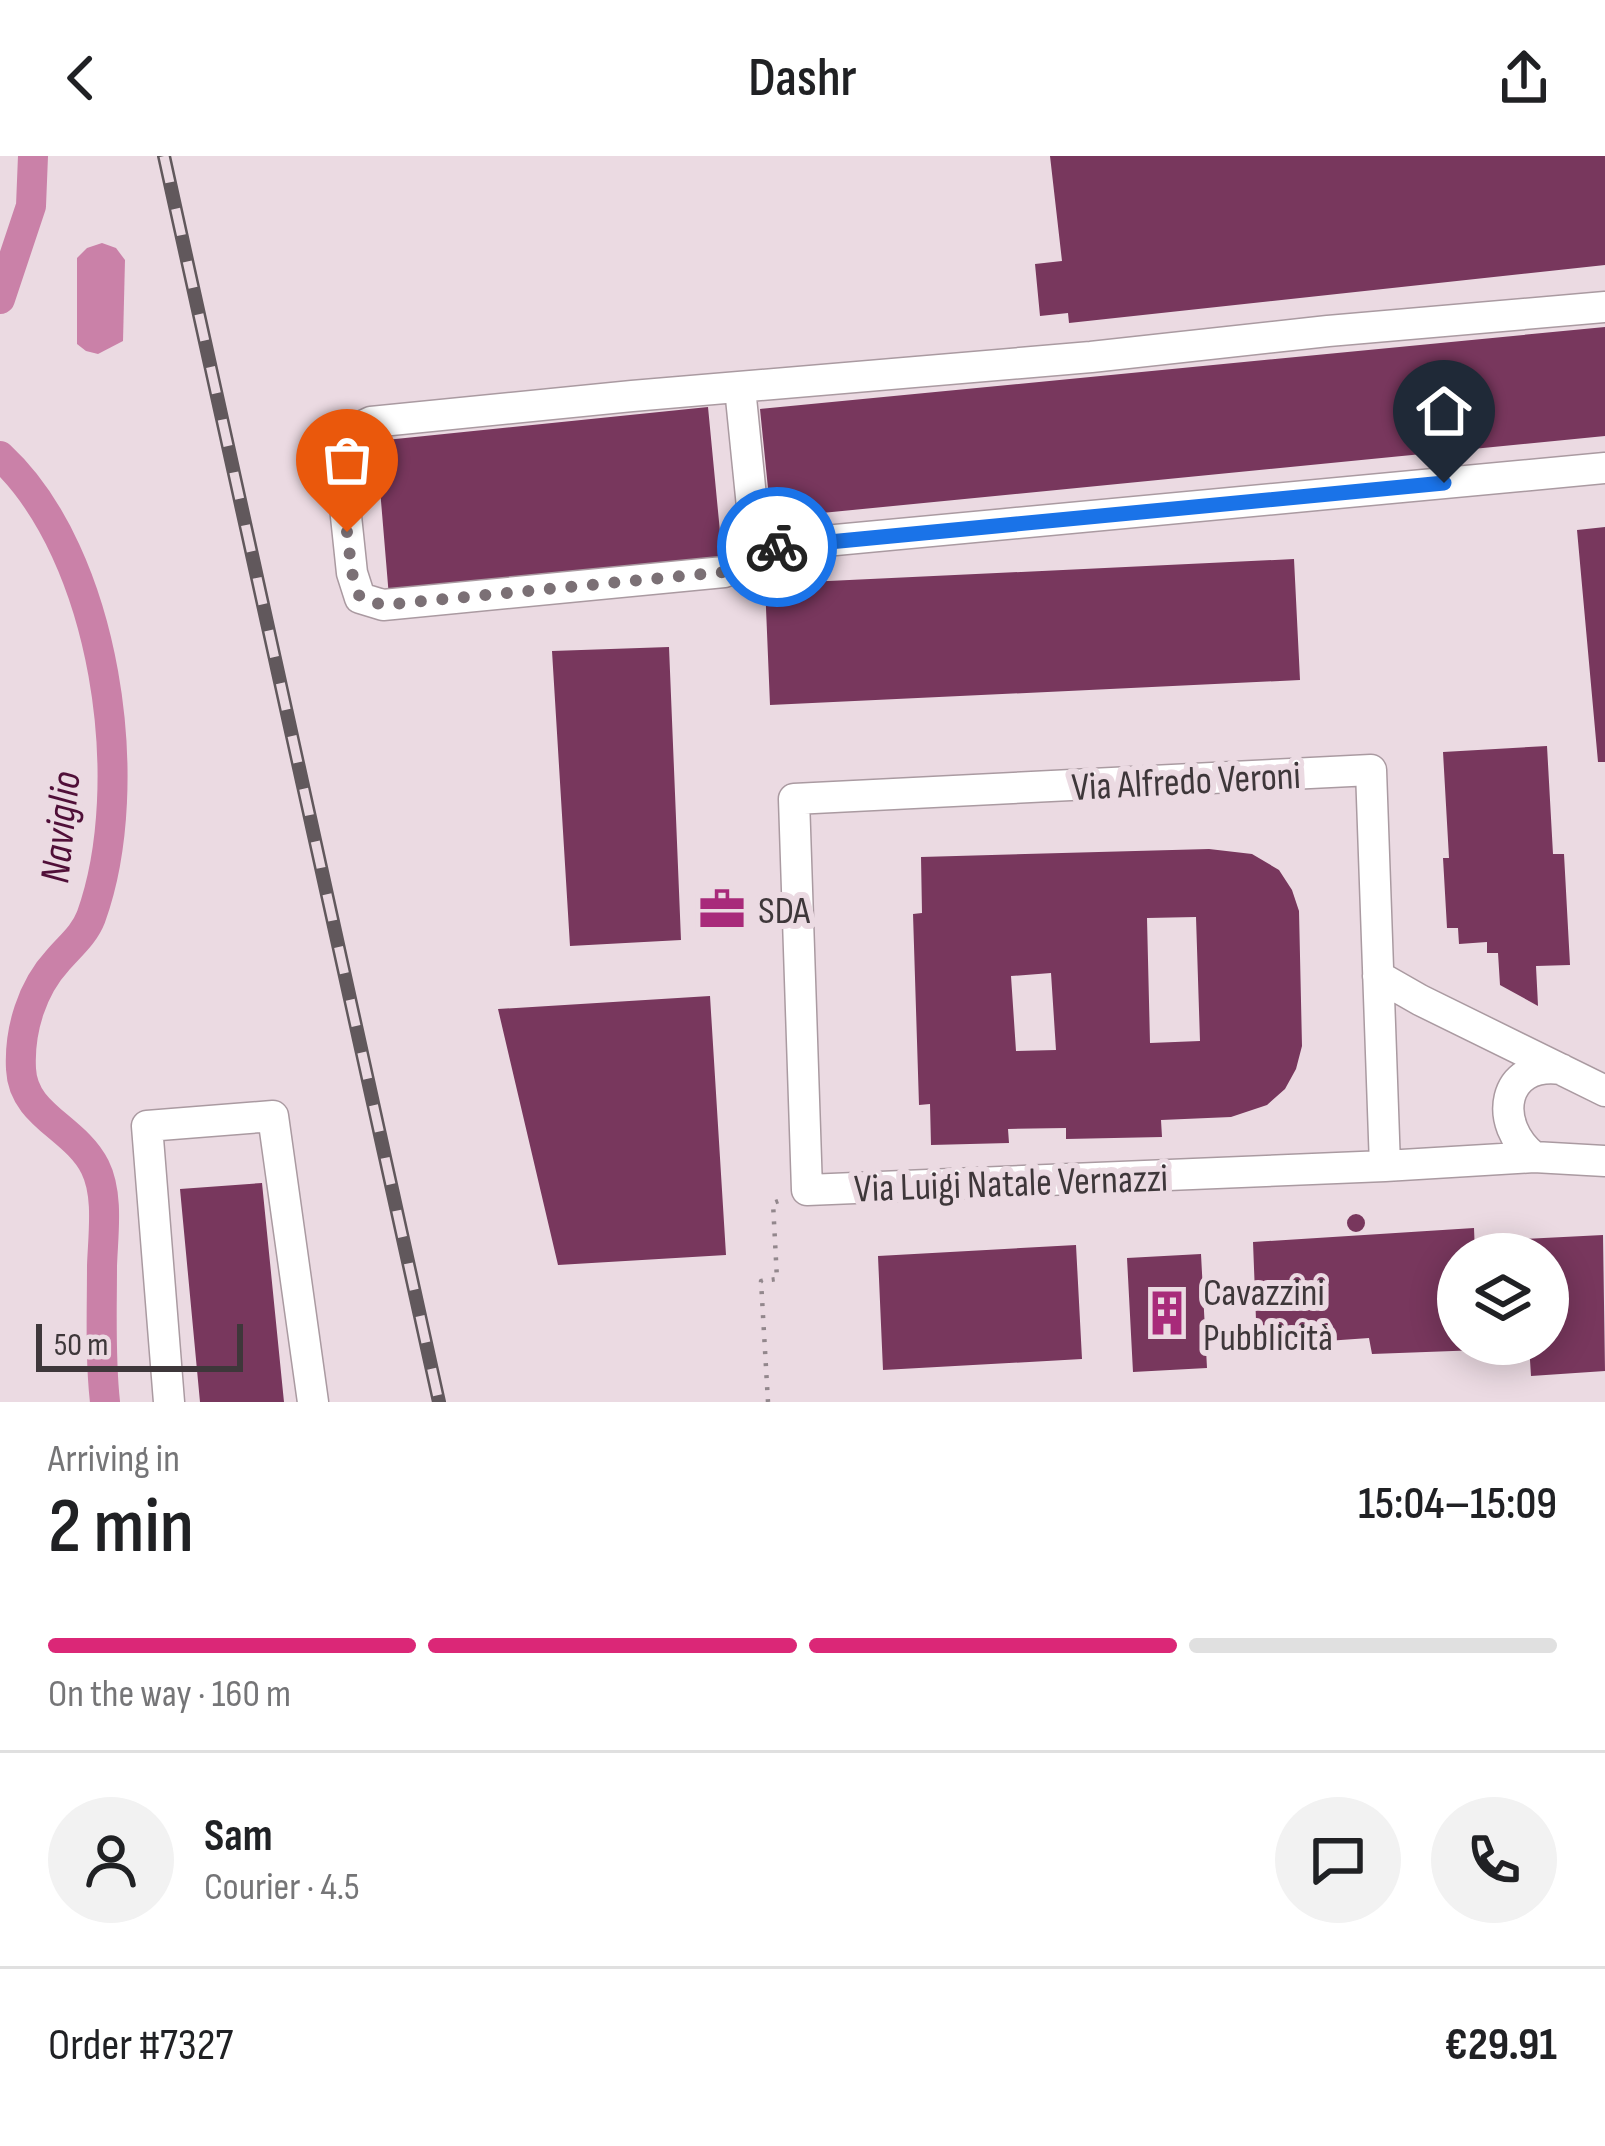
<!DOCTYPE html>
<html lang="en">
<head>
<meta charset="utf-8">
<style>
	:root { --surface:#fff; --page:#f2f2f2; --text:#202124; --muted:#757577; --line:#e0e0e0; --accent:#db2777 }
	body { margin:0; font-family:"Sofia Sans Condensed",sans-serif; background:var(--page); color:var(--text); height:100vh; display:flex; flex-direction:column; font-size:45px; white-space:nowrap }
	* { box-sizing:border-box; margin:0 }
	p { font-size:39px; color:var(--muted) }
	.icon { flex:none; width:66px; height:66px; fill:none; stroke:currentColor; stroke-width:2; stroke-linecap:round; stroke-linejoin:round }
	.map { position:relative; height:1246px; overflow:hidden }
	.sheet { display:flex; flex-direction:column; background:var(--surface); flex:1 }
	.sheet>* { flex:none }
	.buttons { position:absolute; left:1437px; top:1077px; display:grid; gap:24px }
	.buttons a { display:grid; place-items:center; width:132px; height:132px; border-radius:50%; background:var(--surface); box-shadow:0 6px 30px #0003; font-size:60px }
	.scale { position:absolute; left:36px; bottom:30px; width:207px; box-sizing:border-box; padding-left:12px; border:6px solid #3e373a; border-top:0; font-size:33px; line-height:42px; white-space:nowrap; color:#3e373a; -webkit-text-stroke:9px #ebdae2; paint-order:stroke }
	.pin { position:absolute; display:grid; place-items:center; width:102px; height:102px; color:#fff; margin:-123px -51px; border-radius:50% 50% 50% 0; rotate:-45deg; box-shadow:0 0 12px #0007 }
	.pin .icon { rotate:45deg }
	.courier { position:absolute; display:grid; place-items:center; width:120px; height:120px; margin:-60px; border:9px solid #1a73e8; border-radius:50%; background:#fff; color:#222; box-shadow:0 3px 15px #0007 }
	.summary em { font-style:normal; font-weight:600 }
	.summary div { display:flex; flex-direction:column-reverse }
	.summary { display:flex; align-items:center; justify-content:space-between; height:204px; padding:0 48px }
	h1 { font-size:78px; font-weight:600; line-height:90px }
	.bar { display:grid; grid-template-columns:repeat(4,1fr); gap:18px 12px; align-content:center; height:144px; padding:0 48px }
	.bar i { height:15px; border-radius:9px; background:var(--line) }
	.bar .on { background:var(--accent) }
	.bar p { grid-column:span 4 }
	.line { display:flex; align-items:center; gap:30px; padding:0 48px; border-top:3px solid var(--line) }
	.line div { flex:1 }
	.round { display:grid; place-items:center; flex:none; width:126px; height:126px; border-radius:63px; background:var(--page) }
	header { display:flex; justify-content:space-between; align-items:center; height:156px; padding:0 48px; background:var(--surface); font-size:54px; font-weight:600 }
	.map>svg:first-child { display:block }
	.water { fill:#ca81a8 }
	.lines { fill:none; stroke-linecap:round; stroke-linejoin:round }
	.canal { stroke:#ca81a8; stroke-width:30 }
	.building { fill:#78375d; fill-rule:evenodd }
	.minor-casing { stroke:#aa9aa1; stroke-width:33 }
	.path { stroke:#92878c; stroke-width:4.5; stroke-dasharray:3 9; stroke-linecap:butt }
	.minor { stroke:#fff; stroke-width:30 }
	.rail-casing { stroke:#61585c; stroke-width:14 }
	.rail { stroke:#ebdae2; stroke-width:9; stroke-dasharray:27; stroke-linecap:butt }
	.done { stroke:#7b7075; stroke-width:12; stroke-dasharray:0 21.6 }
	.route { stroke:#1a73e8; stroke-width:15 }
	.labels { text-anchor:middle; stroke-width:12; stroke-linejoin:round; paint-order:stroke }
	.street-label { font-size:39px; fill:#3e373a; stroke:#ebdae2 }
	.poi-label { font-size:39px; fill:#3e373a; stroke:#ebdae2; text-anchor:start }
	.water-label { font-size:42px; font-style:italic; fill:#500f38; stroke:#ebdae2 }
</style>
</head>
<body>
<header><svg class="icon" aria-label="back" viewBox="0 0 24 24"><path d="M15 5l-7 7 7 7"/></svg>Dashr<svg class="icon" aria-label="share" viewBox="0 0 24 24"><path d="M12 15V3M7 8l5-5 5 5M5 13v7h14v-7"/></svg></header>
<div class="map">
<svg width="1605" height="1246" viewBox="0 0 1605 1246">
	<rect width="100%" height="100%" fill="#ebdae2"/>
	<path class="water" d="M102,87L116,92L125,104L123,185L98,198L86,195L77,188V102L87,92Z"/>
	<g class="lines">
		<path class="canal" d="M0,143L31,50L33,0
			M0,300C106,398 139,628 91,761C84,779 71,789 58,804C32,832 19,874 21,913C23,960 75,971 95,1011C109,1039 103,1079 102,1110C102,1155 100,1201 105,1246"/>
	</g>
	<path class="building" d="M1050,0H1605V109L1069,167L1068,157L1040,160L1035,108L1062,105Z
		M1605,171V280L771,362L760,253Z
		M708,251L723,407L389,441L376,285Z
		M1605,371V606H1598L1577,374Z
		M1294,403L1300,524L770,549L765,428Z
		M669,491L681,784L570,790L552,495Z
		M1547,590L1553,698H1564L1570,809L1536,810L1538,850L1500,829L1498,797H1487V786L1459,788L1458,772H1447L1443,702H1449L1443,596Z
		M1209,693L1252,698L1279,714L1292,734L1299,755L1302,890L1296,913L1285,933L1267,949L1231,961L1161,964L1162,981L1066,983V972L1008,973L1009,987L931,989L930,948L919,949L913,758L922,757L921,701ZM1196,761L1200,885L1150,887L1147,762ZM1051,817L1056,894L1016,895L1011,820Z
		M710,840L726,1099L558,1109L498,853Z
		M262,1027L284,1246H200L180,1033Z
		M1347 1067a9 9 0 1 1 18 0a9 9 0 1 1-18 0Z
		M1474,1072L1475,1098H1458V1188H1480V1194L1372,1198L1369,1182L1257,1190L1253,1086Z
		M1603,1079L1605,1215L1531,1220L1529,1188H1548V1098H1524L1523,1083Z
		M1076,1089L1082,1203L883,1214L878,1100Z
		M1201,1098L1207,1212L1133,1216L1127,1102Z"/>
	<g class="lines">
		<g class="minor-casing">
			<path id="minor" d="M1605,151L1328,175L1091,201L632,240L371,266L350,276L339,294L352,417L360,442L383,449L724,416C745,409 762,398 782,389L1605,312
				M740,232L757,400
				M1378,820L1420,844L1605,935
				M1534,1001C1492,968 1502,905 1561,913
				M1385,1010L1371,614L794,643L807,1034L1385,1010L1534,1001L1605,1005
				M169,1246L147,970L273,960L313,1246"/>
		</g>
		<path class="path" d="M768,1246L761,1125L777,1123L773,1047L781,1044"/>
		<use href="#minor" class="minor"/>
		<g class="rail-casing">
			<path id="rail" d="M164,0L439,1246"/>
		</g>
		<use href="#rail" class="rail"/>
	</g>
	<g class="lines">
		<path class="done" d="M347,376L352,417L360,442L383,449L724,416L742,410L777,391"/>
		<path class="route" d="M777,391L1444,327"/>
	</g>
	<defs>
		<g id="office-bare" transform="scale(3.6)"><path d="M-6-3h4V-5.5h4V-3h4V5H-6ZM-1-4.5V-3h2v-1.5ZM-6 0V1H6V0Z" fill="#a82a7a" stroke="#ebdae2" stroke-width="2.5" paint-order="stroke"/></g>
		<g id="building-bare" transform="scale(3.6)"><path d="M-4-6H4V6H1V3H-1V6H-4ZM-2.5-4.3h1.7v1.8h-1.7ZM.8-4.3h1.7v1.8H.8ZM-2.5-1h1.7V.8h-1.7ZM.8-1h1.7V.8H.8Z" fill="#a82a7a" stroke="#ebdae2" stroke-width="2.5" paint-order="stroke"/></g>
	</defs>
	<g fill-rule="evenodd">
		<use href="#office-bare" x="722" y="753"/>
		<use href="#building-bare" x="1167" y="1157"/>
	</g>
	<g class="labels">
		<g class="street-label">
			<text transform="translate(1186 624) rotate(-3)" y="14">Via Alfredo Veroni</text>
			<text transform="translate(1011 1026) rotate(-2)" y="14">Via Luigi Natale Vernazzi</text>
		</g>
		<g class="poi-label">
			<text x="758" y="767">SDA</text>
			<text x="1203" y="1149">Cavazzini<tspan x="1203" dy="45">Pubblicità</tspan></text>
		</g>
		<g class="water-label">
			<text transform="translate(59 671) rotate(-84)" y="15">Naviglio</text>
		</g>
	</g>
</svg>
<div class="buttons">
<a><svg class="icon" aria-label="layers" viewBox="0 0 24 24"><path d="M12 4l9 5-9 5-9-5zM3 14l9 5 9-5"/></svg></a>
</div>
<div class="scale">50 m</div>
<div class="pin" style="left:347px;top:376px;background:#ea580c"><svg class="icon" aria-label="bag" viewBox="0 0 24 24"><path d="M5 8h14l-1 12H6zM9 8a3 3 0 0 1 6 0"/></svg></div>
<div class="pin" style="left:1444px;top:327px;background:#1f2937"><svg class="icon" aria-label="home" viewBox="0 0 24 24"><path d="M3 11l9-7 9 7M6 9v11h12V9"/></svg></div>
<div class="courier" style="left:777px;top:391px"><svg class="icon" aria-label="bike" viewBox="0 0 24 24"><circle cx="6" cy="16" r="4"/><circle cx="18" cy="16" r="4"/><path d="M6 16l4-8h5l3 8M10 8l3 8H6M13 5h3"/></svg></div>
</div>
<section class="sheet">
<div class="summary"><div><h1>2 min</h1><p>Arriving in</p></div><em>15:04–15:09</em></div>
<div class="bar"><i class="on"></i><i class="on"></i><i class="on"></i><i></i><p>On the way · 160 m</p></div>
<div class="line" style="height:216px"><a class="round"><svg class="icon" aria-label="person" viewBox="0 0 24 24"><circle cx="12" cy="8" r="4"/><path d="M4 21q1-7 8-7t8 7"/></svg></a><div><b>Sam</b><p>Courier · 4.5</p></div><a class="round"><svg class="icon" aria-label="chat" viewBox="0 0 24 24"><path d="M4 5h16v11H9l-5 4z"/></svg></a><a class="round"><svg class="icon" aria-label="phone" viewBox="0 0 24 24"><path d="M5 4h4l2 5-3 2q2 4 5 5l2-3 5 2v4C11 20 4 13 5 4z"/></svg></a></div>
<div class="line" style="height:156px"><div>Order #7327</div><b>€29.91</b></div>
</section>
</body>
</html>
